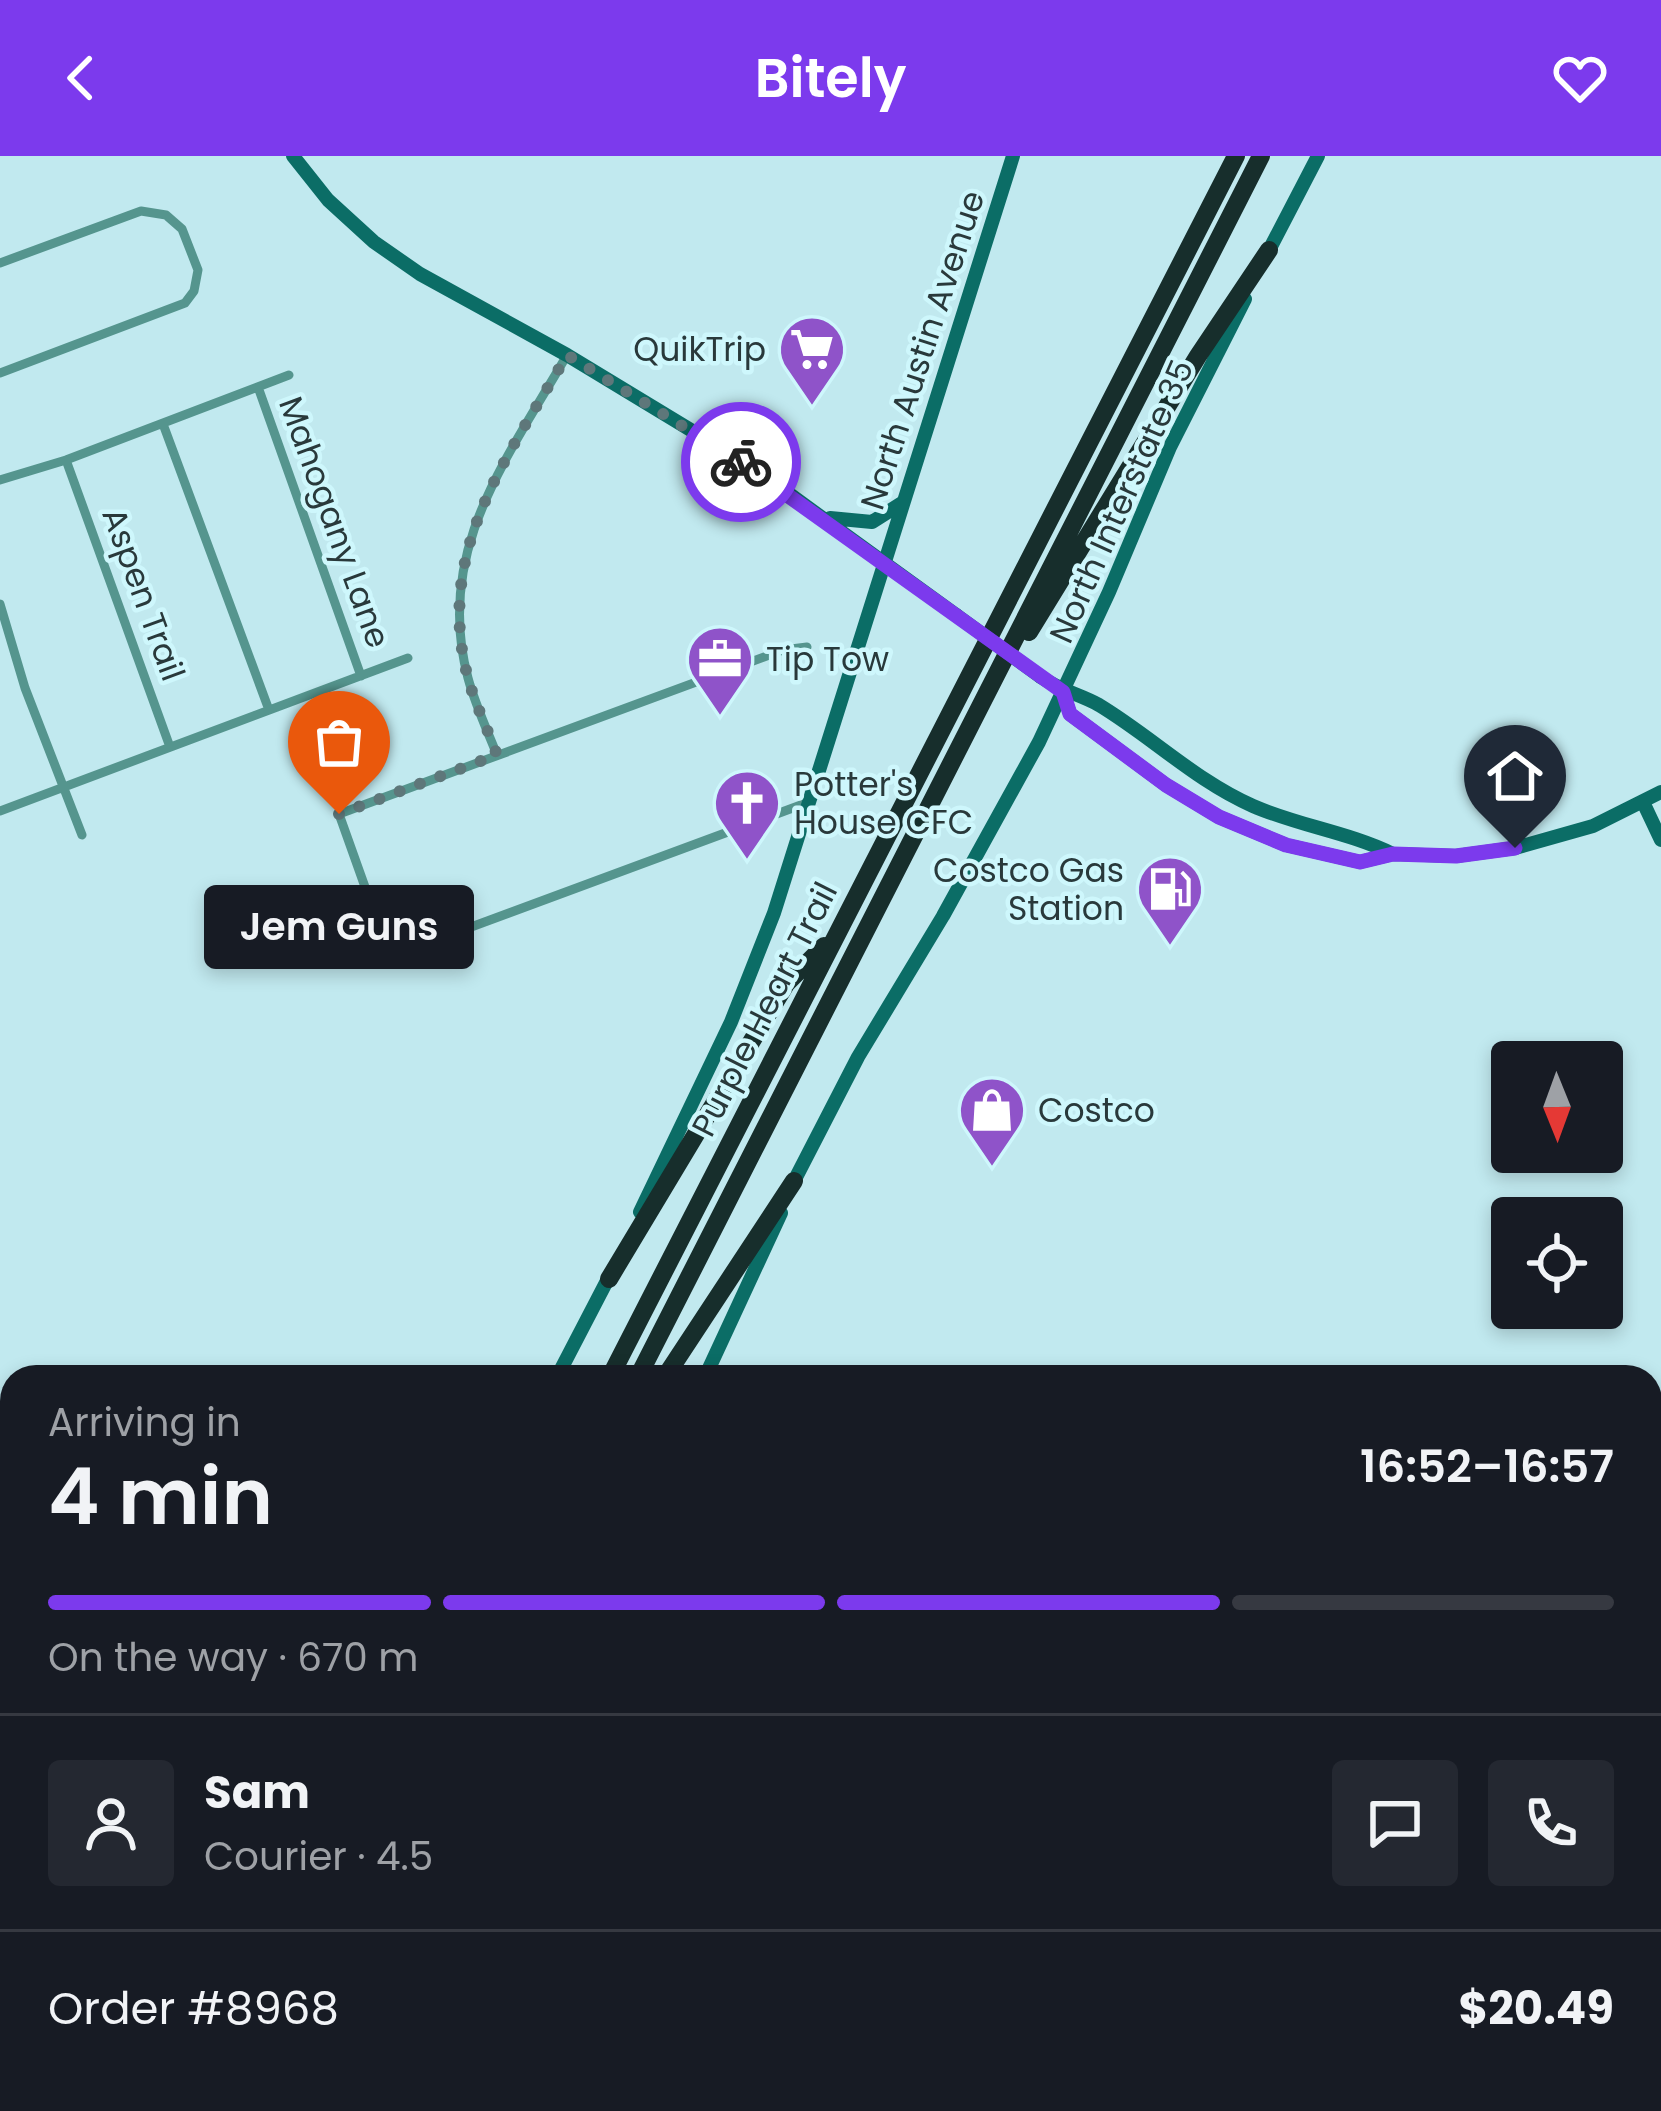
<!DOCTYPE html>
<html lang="en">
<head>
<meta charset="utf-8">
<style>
	:root { --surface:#171b24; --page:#242831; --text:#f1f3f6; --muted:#9ea1a6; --line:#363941; --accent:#7c3aed }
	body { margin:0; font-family:Poppins,sans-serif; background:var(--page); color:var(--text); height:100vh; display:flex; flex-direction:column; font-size:45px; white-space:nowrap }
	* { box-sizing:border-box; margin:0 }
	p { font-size:39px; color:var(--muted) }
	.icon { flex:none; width:66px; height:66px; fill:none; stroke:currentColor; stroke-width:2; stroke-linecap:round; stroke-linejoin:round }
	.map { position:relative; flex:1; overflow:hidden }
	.side { position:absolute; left:0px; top:1209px; width:1662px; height:747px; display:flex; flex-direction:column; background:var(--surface); border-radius:36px 36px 0 0; box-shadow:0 6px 18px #0003 }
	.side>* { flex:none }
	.needle { width:78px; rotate:179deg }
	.fabs { position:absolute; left:1491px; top:885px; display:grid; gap:24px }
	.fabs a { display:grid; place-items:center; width:132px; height:132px; border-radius:12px; background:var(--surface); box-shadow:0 6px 18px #0003; font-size:60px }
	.pin { position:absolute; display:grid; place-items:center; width:102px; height:102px; color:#fff; margin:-123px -51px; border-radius:50% 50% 50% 0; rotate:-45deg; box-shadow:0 0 12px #0007 }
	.pin .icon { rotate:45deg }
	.courier { position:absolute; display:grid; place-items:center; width:120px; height:120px; margin:-60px; border:9px solid #7c3aed; border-radius:50%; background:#fff; color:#222; box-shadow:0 3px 15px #0007 }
	.bubble { position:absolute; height:84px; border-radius:12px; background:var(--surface); box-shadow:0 6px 18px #0003; font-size:39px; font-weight:600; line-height:84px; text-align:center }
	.overview em { font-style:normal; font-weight:600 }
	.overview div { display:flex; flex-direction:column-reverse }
	.overview { display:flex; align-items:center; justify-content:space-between; height:204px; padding:0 48px }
	h1 { font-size:78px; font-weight:600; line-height:90px }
	.bar { display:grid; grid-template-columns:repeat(4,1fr); gap:18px 12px; align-content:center; height:144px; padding:0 48px }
	.bar i { height:15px; border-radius:9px; background:var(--line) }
	.bar .active { background:var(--accent) }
	.bar p { grid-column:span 4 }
	.line { display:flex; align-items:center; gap:30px; padding:0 48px; border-top:3px solid var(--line) }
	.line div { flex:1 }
	.round { display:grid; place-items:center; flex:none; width:126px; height:126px; border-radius:12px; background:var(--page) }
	header { display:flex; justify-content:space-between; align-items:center; height:156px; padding:0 48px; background:var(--accent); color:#fff; font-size:54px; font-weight:600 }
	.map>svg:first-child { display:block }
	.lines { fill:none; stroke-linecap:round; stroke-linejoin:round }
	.street { stroke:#55958e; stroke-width:9 }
	.secondary { stroke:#0b6d66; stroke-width:14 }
	.highway { stroke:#172e2c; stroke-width:18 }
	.secondary-bridge { stroke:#0b6d66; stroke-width:14 }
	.done { stroke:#5e777a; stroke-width:12; stroke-dasharray:0 21.6 }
	.route { stroke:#7c3aed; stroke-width:15 }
	.labels { text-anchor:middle; stroke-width:9; stroke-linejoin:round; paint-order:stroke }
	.poi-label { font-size:33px; fill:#29393b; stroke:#cef7fc; text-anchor:start }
	.street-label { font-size:33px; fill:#29393b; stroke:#cef7fc }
</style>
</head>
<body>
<header><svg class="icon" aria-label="back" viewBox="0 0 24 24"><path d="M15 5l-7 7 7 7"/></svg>Bitely<svg class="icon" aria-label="heart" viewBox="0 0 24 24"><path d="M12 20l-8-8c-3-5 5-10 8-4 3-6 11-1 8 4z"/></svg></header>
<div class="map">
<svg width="1661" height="1955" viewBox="0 0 1661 1955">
	<rect width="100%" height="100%" fill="#c1e9ef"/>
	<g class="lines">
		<path class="street" d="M0,107L141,55L166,59L182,73L198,114L194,135L185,147L0,217
			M258,231L361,520
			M163,268L269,554
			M66,304L170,591
			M0,324L66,304L289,219
			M0,448L25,532L82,679
			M807,491L783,494L339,658L390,801L809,646
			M497,599C487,574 475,548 468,522C434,395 507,303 567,199
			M0,655L408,502
			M1650,1298L1661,1292"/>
		<path class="secondary" d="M293,0L328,44L374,86L420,118L567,199L699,279L788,337L956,459
			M1265,102L1318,0
			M830,362L872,366L902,347
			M1041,521C1061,535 1079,538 1099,549C1152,581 1196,625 1253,650C1299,670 1348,676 1393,698
			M1063,536L1070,558L1166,629L1219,661L1286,689L1360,706L1393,698L1456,700L1515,692L1593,670L1661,636
			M1643,646L1661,684
			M791,1031L858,901L943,760L1039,586L1109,436L1170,291L1245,143
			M640,1056L731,866L774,757L1013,0
			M557,1221L610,1119
			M705,1221L781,1057
			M0,1631L12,1626
			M1650,1799L1661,1795
			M213,1955L218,1944
			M436,1955L440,1944
			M1218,1955L1248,1944"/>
		<path class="highway" d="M1029,476L1198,200L1269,94
			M609,1123L786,828L824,790
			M610,1221L1236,0
			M638,1221L1261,0
			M665,1221L794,1025
			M276,1955L279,1944
			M314,1955L317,1944
			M345,1955L348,1944"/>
		<path class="secondary-bridge" d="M956,459L1041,521"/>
	</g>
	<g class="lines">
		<path class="done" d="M339,658L497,599C488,574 475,548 468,522C434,395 507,303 567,199L741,306"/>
		<path class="route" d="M741,306L1063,536L1070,558L1166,629L1219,661L1286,689L1360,706L1393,698L1456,700L1515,692"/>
	</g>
	<defs>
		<g id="supermarket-pin" transform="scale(3.45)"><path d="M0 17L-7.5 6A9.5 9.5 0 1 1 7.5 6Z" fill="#8f53c9" stroke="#cef7fc"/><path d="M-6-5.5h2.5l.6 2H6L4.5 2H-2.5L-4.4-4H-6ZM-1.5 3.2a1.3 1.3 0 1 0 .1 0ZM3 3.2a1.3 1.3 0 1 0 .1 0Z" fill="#fff"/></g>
		<g id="office-pin" transform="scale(3.45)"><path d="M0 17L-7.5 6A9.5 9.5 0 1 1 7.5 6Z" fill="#8f53c9" stroke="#cef7fc"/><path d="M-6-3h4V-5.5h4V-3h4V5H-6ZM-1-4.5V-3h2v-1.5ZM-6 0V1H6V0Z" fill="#fff"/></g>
		<g id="church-pin" transform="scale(3.45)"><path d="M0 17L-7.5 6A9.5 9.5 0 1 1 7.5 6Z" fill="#8f53c9" stroke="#cef7fc"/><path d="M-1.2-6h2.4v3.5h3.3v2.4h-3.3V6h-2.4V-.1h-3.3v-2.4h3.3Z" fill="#fff"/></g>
		<g id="fuel-pin" transform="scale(3.45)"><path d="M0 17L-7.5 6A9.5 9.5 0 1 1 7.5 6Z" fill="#8f53c9" stroke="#cef7fc"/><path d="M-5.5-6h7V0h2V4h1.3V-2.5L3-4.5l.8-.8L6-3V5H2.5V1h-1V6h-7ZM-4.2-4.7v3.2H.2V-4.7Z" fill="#fff"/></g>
		<g id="shop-pin" transform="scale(3.45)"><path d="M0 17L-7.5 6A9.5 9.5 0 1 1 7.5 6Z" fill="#8f53c9" stroke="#cef7fc"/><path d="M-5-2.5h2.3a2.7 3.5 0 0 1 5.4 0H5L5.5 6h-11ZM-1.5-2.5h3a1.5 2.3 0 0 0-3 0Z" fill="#fff"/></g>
	</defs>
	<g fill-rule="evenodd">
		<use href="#supermarket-pin" x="812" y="193"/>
		<use href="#office-pin" x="720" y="503"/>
		<use href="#church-pin" x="747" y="647"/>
		<use href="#fuel-pin" x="1170" y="733"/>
		<use href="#shop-pin" x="992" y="954"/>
	</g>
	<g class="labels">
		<g class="poi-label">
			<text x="766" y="205" text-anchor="end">QuikTrip</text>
			<text x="766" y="515">Tip Tow</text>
			<text x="794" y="640">Potter's<tspan x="794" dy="38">House CFC</tspan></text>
			<text x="1124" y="726" text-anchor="end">Costco Gas<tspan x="1124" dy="38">Station</tspan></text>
			<text x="1038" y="966">Costco</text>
		</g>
		<g class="street-label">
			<text transform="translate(922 194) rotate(-72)" y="12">North Austin Avenue</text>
			<text transform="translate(1121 345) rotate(-66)" y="12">North Interstate 35</text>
			<text transform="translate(335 366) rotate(70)" y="12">Mahogany Lane</text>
			<text transform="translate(144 438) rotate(70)" y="12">Aspen Trail</text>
			<text transform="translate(764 853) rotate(-63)" y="12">Purple Heart Trail</text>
		</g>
	</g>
</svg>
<div class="fabs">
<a><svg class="needle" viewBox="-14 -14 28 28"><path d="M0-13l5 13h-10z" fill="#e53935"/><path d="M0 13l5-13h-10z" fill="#9ea1a6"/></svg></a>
<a><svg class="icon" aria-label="locate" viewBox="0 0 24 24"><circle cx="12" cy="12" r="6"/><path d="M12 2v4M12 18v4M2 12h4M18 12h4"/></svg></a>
</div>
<div class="pin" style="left:339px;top:658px;background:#ea580c"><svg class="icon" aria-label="bag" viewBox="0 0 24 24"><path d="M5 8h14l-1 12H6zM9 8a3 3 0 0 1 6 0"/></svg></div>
<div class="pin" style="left:1515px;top:692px;background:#1f2937"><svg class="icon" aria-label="home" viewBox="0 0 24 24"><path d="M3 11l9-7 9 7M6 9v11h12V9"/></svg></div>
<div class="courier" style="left:741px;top:306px"><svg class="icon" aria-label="bike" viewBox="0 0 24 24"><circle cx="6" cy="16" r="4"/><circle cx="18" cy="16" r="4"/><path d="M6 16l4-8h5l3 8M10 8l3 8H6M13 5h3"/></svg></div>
<div class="bubble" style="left:204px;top:729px;width:270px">Jem Guns</div>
<section class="side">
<div class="overview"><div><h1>4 min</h1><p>Arriving in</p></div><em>16:52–16:57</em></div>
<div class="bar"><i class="active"></i><i class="active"></i><i class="active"></i><i></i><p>On the way · 670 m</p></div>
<div class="line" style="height:216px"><a class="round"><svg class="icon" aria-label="person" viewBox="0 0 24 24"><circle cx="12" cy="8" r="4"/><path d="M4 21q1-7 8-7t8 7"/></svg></a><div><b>Sam</b><p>Courier · 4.5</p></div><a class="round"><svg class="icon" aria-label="chat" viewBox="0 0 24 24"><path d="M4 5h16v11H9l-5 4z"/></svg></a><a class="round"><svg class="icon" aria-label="phone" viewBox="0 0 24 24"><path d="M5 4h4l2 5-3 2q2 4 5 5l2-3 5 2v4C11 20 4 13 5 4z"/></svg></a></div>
<div class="line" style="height:156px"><div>Order #8968</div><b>$20.49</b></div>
</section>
</div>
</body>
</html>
